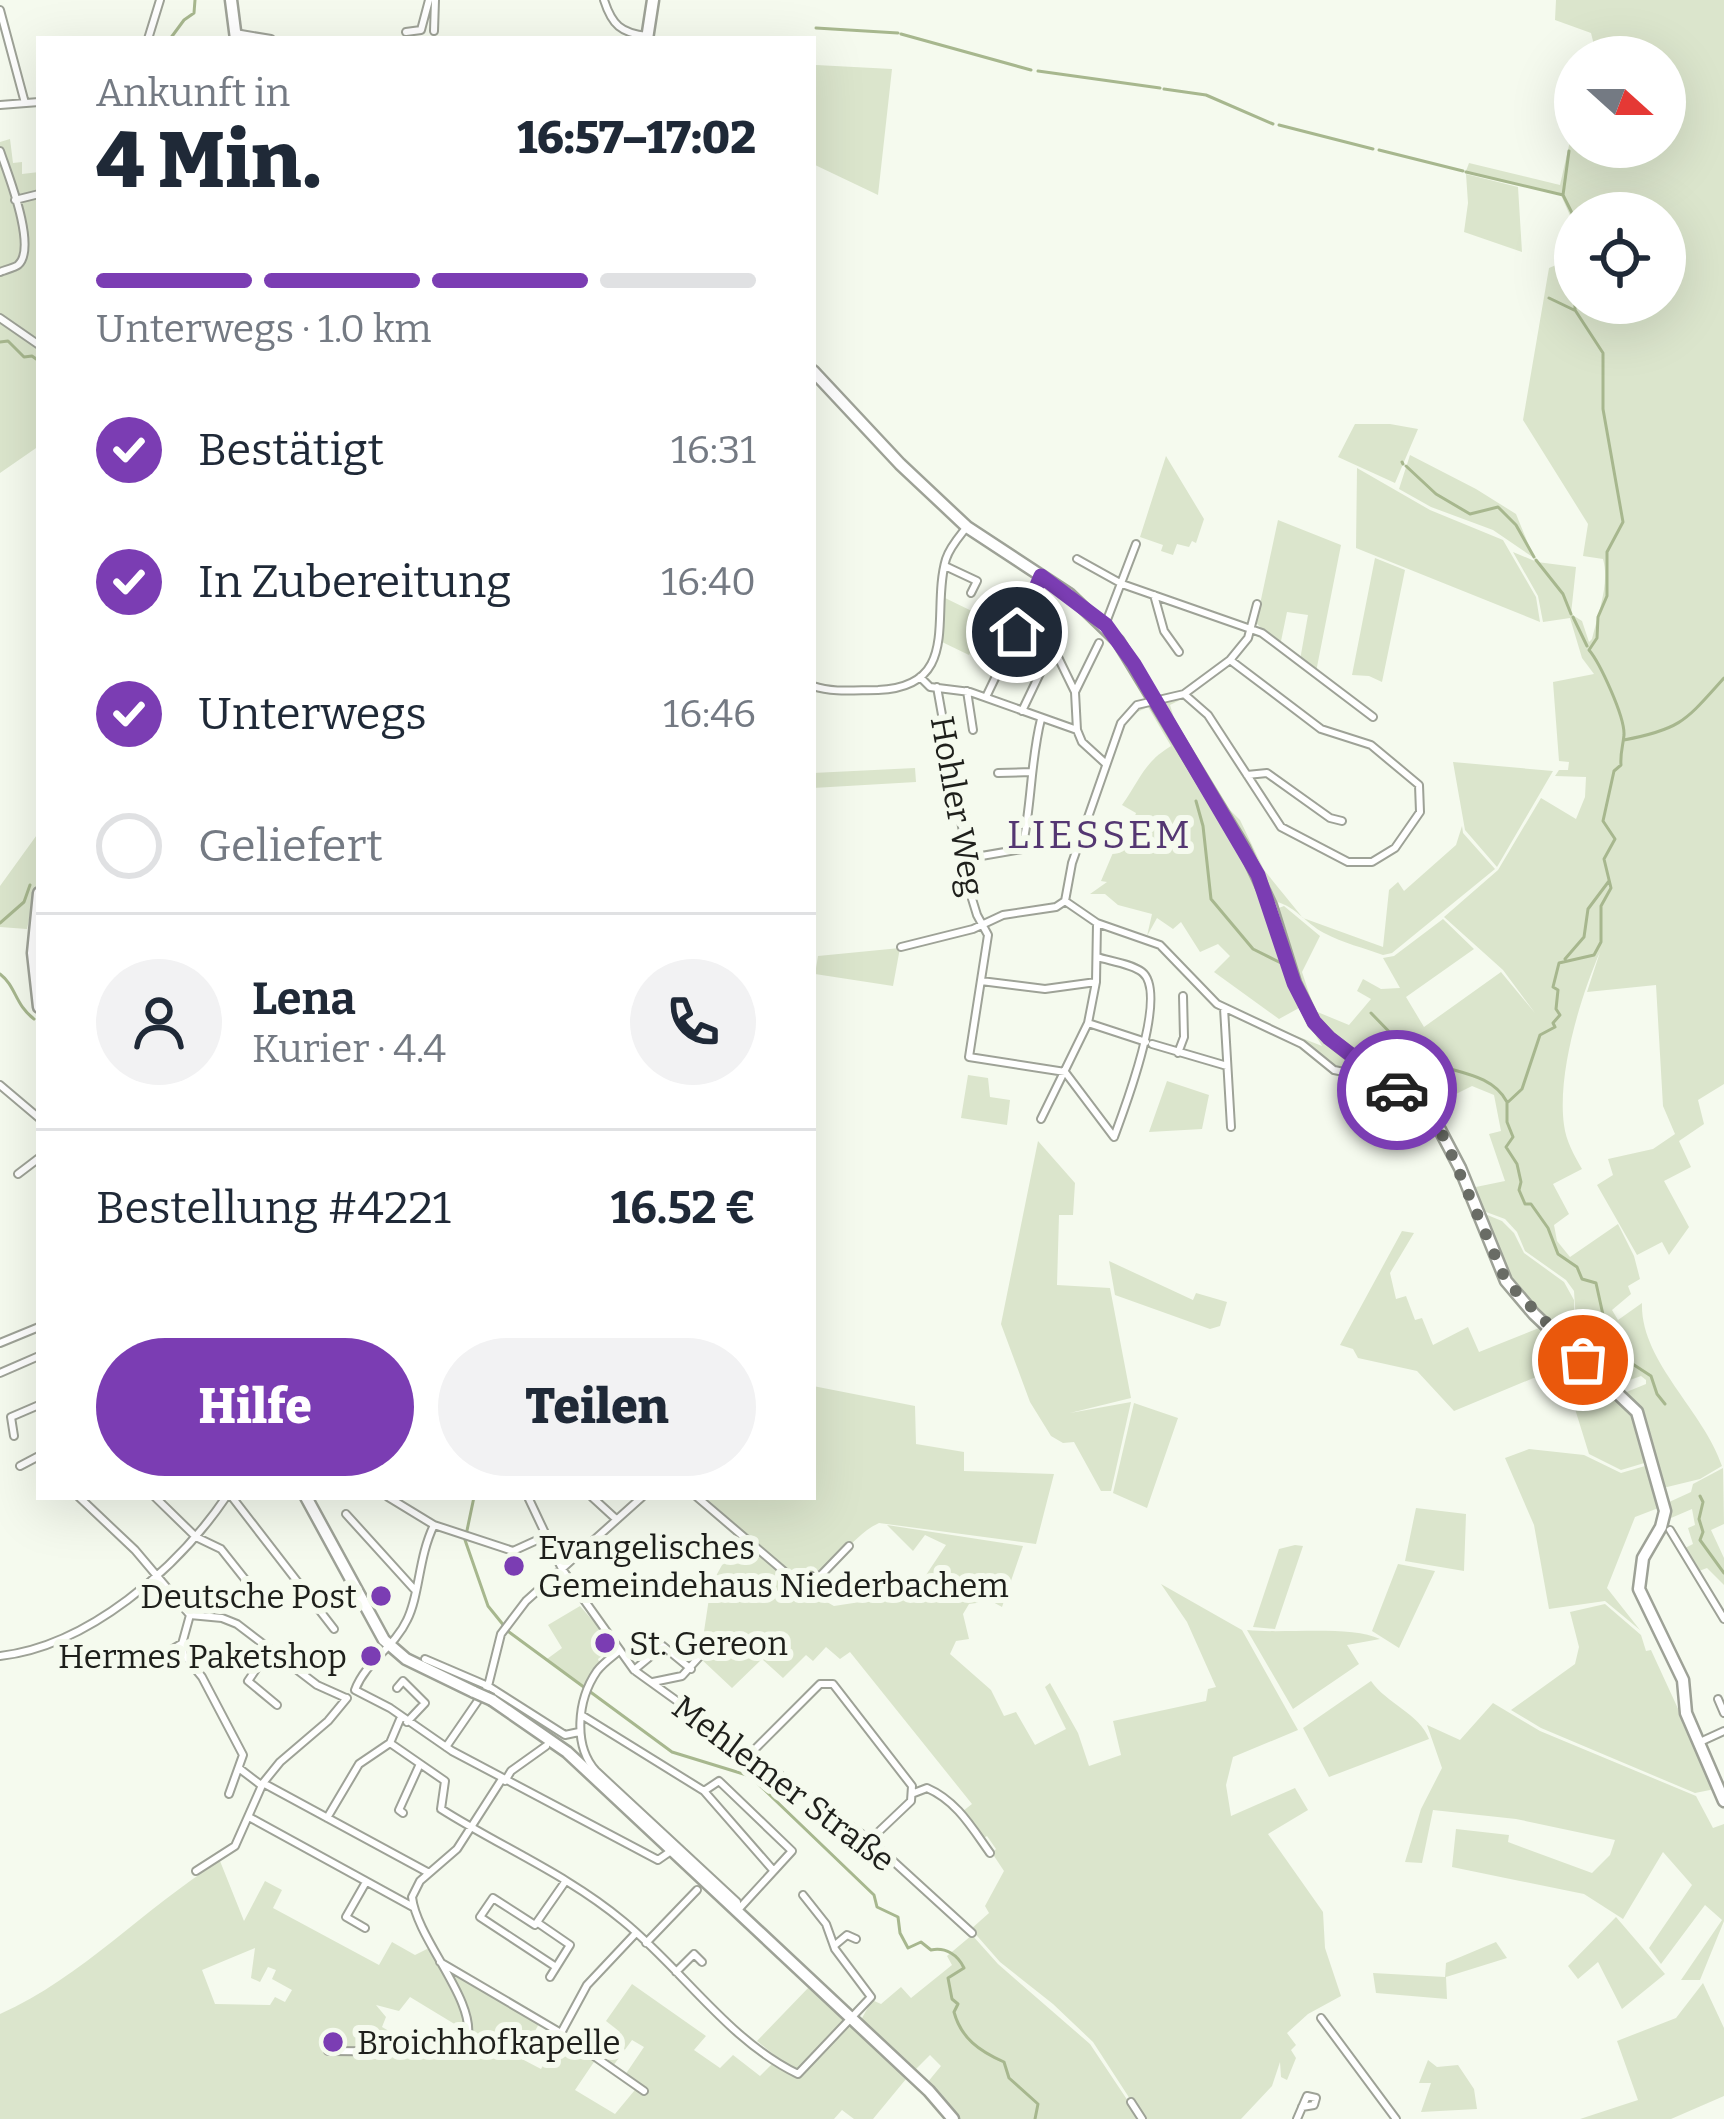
<!DOCTYPE html>
<html lang="de">
<head>
<meta charset="utf-8">
<style>
	:root { --surface:#fff; --page:#f2f2f3; --text:#1f2937; --muted:#747a83; --line:#e0e1e3; --accent:#7b3db3 }
	body { margin:0; font-family:Bitter,serif; background:var(--page); color:var(--text); height:100vh; display:flex; flex-direction:column; font-size:45px; white-space:nowrap }
	* { box-sizing:border-box; margin:0 }
	p { font-size:39px; color:var(--muted) }
	.icon { flex:none; width:66px; height:66px; fill:none; stroke:currentColor; stroke-width:2; stroke-linecap:round; stroke-linejoin:round }
	.map { position:relative; flex:1; overflow:hidden }
	.side { position:absolute; left:36px; top:36px; width:780px; height:1464px; display:flex; flex-direction:column; background:var(--surface); border-radius:0px; box-shadow:0 12px 48px #0002 }
	.side>* { flex:none }
	.needle { width:78px; rotate:111deg }
	.buttons { position:absolute; left:1554px; top:36px; display:grid; gap:24px }
	.buttons a { display:grid; place-items:center; width:132px; height:132px; border-radius:50%; background:var(--surface); box-shadow:0 12px 48px #0002; font-size:60px }
	.pin { position:absolute; display:grid; place-items:center; width:102px; height:102px; color:#fff; margin:-51px; border:6px solid #fff; border-radius:50%; box-shadow:0 3px 12px #0007 }
	.courier { position:absolute; display:grid; place-items:center; width:120px; height:120px; margin:-60px; border:9px solid #7b3db3; border-radius:50%; background:#fff; color:#222; box-shadow:0 3px 15px #0007 }
	.overview em { font-style:normal; font-weight:800 }
	.overview div { display:flex; flex-direction:column-reverse }
	.overview { display:flex; align-items:center; justify-content:space-between; height:204px; padding:0 60px }
	h1 { font-size:78px; font-weight:800; line-height:90px }
	.bar { display:grid; grid-template-columns:repeat(4,1fr); gap:18px 12px; align-content:center; height:144px; padding:0 60px }
	.bar i { height:15px; border-radius:9px; background:var(--line) }
	.bar .active { background:var(--accent) }
	.bar p { grid-column:span 4 }
	.line { display:flex; align-items:center; gap:30px; padding:0 60px; border-top:3px solid var(--line) }
	.line div { flex:1 }
	.round { display:grid; place-items:center; flex:none; width:126px; height:126px; border-radius:63px; background:var(--page) }
	ol { padding:0 60px; list-style:none }
	li { display:flex; align-items:center; gap:36px; height:132px }
	li p { margin-inline-start:auto }
	li .icon { padding:12px; border-radius:50%; background:var(--accent); color:#fff; stroke-width:4 }
	li:last-child { color:var(--muted) }
	li i { width:66px; height:66px; border:6px solid var(--line); border-radius:50% }
	.action { display:flex; gap:24px; margin-top:auto; padding:24px 60px }
	.action a { flex:1; height:138px; border-radius:72px; background:var(--accent); color:#fff; font-size:48px; font-weight:800; line-height:138px; text-align:center }
	.action a+a { background:var(--page); color:var(--text) }
	.map>svg:first-child { display:block }
	.green { fill:#dbe5cc; fill-rule:evenodd }
	.lines { fill:none; stroke-linecap:round; stroke-linejoin:round }
	.stream { stroke:#a7b78e; stroke-width:3 }
	.street-casing { stroke:#9ea297; stroke-width:10 }
	.secondary-casing { stroke:#9ea297; stroke-width:15 }
	.street { stroke:#fff; stroke-width:6 }
	.secondary { stroke:#fff; stroke-width:10 }
	.secondary-bridge-casing { stroke:#9ea297; stroke-width:15; stroke-linecap:butt }
	.secondary-bridge { stroke:#fff; stroke-width:10 }
	.done { stroke:#696c65; stroke-width:12; stroke-dasharray:0 21.6 }
	.route { stroke:#7b3db3; stroke-width:15 }
	.poi-dot { fill:#7b3db3; stroke:#f5faee; stroke-width:4.5 }
	.labels { text-anchor:middle; stroke-width:12; stroke-linejoin:round; paint-order:stroke }
	.street-label { font-size:33px; fill:#1e1f1b; stroke:#f5faee }
	.poi-label { font-size:33px; fill:#1e1f1b; stroke:#f5faee; text-anchor:start }
	.quarter-label { font-size:39px; letter-spacing:3px; fill:#543772; stroke:#f5faee }
</style>
</head>
<body>
<div class="map">
<svg width="1724" height="2119" viewBox="0 0 1724 2119">
	<rect width="100%" height="100%" fill="#f5faee"/>
	<path class="green" d="M1556,0H1724V1084L1698,1100L1704,1124L1679,1141L1691,1167L1664,1181L1689,1227L1669,1255L1662,1242L1637,1255L1597,1185L1613,1175L1608,1159L1653,1149L1675,1134L1663,1106L1656,985L1587,992L1600,952C1580,998 1557,1074 1564,1125C1566,1141 1574,1155 1582,1169L1553,1184L1569,1214L1554,1225L1557,1241L1570,1257L1618,1224L1634,1256L1640,1279L1628,1286L1631,1294L1612,1310L1618,1320L1642,1303C1640,1361 1704,1411 1722,1466L1700,1479L1663,1488L1624,1393L1646,1384V1380L1641,1376L1616,1385L1578,1352L1574,1291L1566,1280L1525,1251L1517,1232L1505,1219L1478,1209L1471,1188L1505,1181L1489,1134L1501,1131L1494,1095L1472,1086L1426,1109L1395,1086L1401,1077V1045L1394,1084L1324,1029L1304,998L1276,909L1284,906L1320,936L1302,972L1315,1011L1349,1025L1371,999L1357,991L1363,979L1381,989L1400,988L1383,958L1394,956L1443,919L1474,949L1406,997L1424,1027L1501,972L1535,1013L1503,970L1444,917L1498,870L1541,798L1576,819L1585,797L1586,777L1555,776L1559,770H1568L1569,762L1559,761L1553,682L1594,674L1582,658L1570,618L1543,622L1538,596L1513,552L1537,562L1576,567L1571,614L1582,621L1589,642L1592,639C1598,614 1610,583 1603,559L1583,556L1588,524L1523,420L1549,268L1575,257V303H1665V213H1575V227L1561,195L1466,171L1469,163L1560,185L1575,119V147H1665V57H1580L1595,49L1591,33L1555,20Z
		M816,65L892,69L878,195L813,164Z
		M10,139L13,163L22,162V174L39,172V343L0,315V142Z
		M1466,174L1518,187L1522,252L1464,232L1468,203Z
		M0,320L39,347V446L0,473Z
		M1355,424H1390L1418,429L1395,483L1338,457Z
		M1410,455L1476,489L1516,514L1534,558L1493,530L1431,507L1399,489Z
		M1166,456L1204,519L1196,543L1192,541L1189,547L1177,544L1173,555L1161,551L1163,545L1140,537Z
		M1357,468L1430,510L1503,540L1536,597L1540,622L1356,548Z
		M1278,520L1341,545L1316,672L1300,660L1308,615L1287,612L1280,646L1256,623Z
		M1375,558L1405,570L1382,682L1369,676L1352,675Z
		M945,598L982,616L972,635L985,642L981,650L973,646L969,655L942,642Z
		M1182,699L1170,705L1174,718L1230,810L1240,820L1264,870L1303,918L1383,947L1389,890L1398,882L1404,891L1456,845L1462,826L1463,833L1495,869L1392,953L1383,955C1364,948 1343,943 1324,933C1305,923 1294,904 1272,901L1163,703Z
		M1149,703L1190,764L1261,888L1300,1002L1354,1064L1351,1070L1336,1069L1284,1031L1322,1046L1299,1008L1279,1019L1214,972L1230,956L1218,944L1200,952L1181,922L1173,929L1157,918L1147,936L1152,914L1118,905L1105,894H1090L1107,882L1101,881L1115,848L1117,843L1124,846L1136,813L1122,805C1140,780 1143,763 1171,746L1148,707L1131,715Z
		M1453,762L1553,771L1497,867L1465,830Z
		M915,768L916,782L813,788V773Z
		M39,832V871L27,929L0,927V886Z
		M900,948L893,986L815,974L818,956Z
		M968,1075L988,1078L990,1097L1010,1100L1007,1125L961,1118Z
		M1167,1081L1209,1095L1202,1129L1149,1132Z
		M1038,1141L1075,1183L1073,1215H1059L1057,1285L1110,1288L1131,1398L1070,1413L1131,1402L1111,1491H1101L1074,1442L1063,1443L1051,1436L1030,1402L1001,1324Z
		M1480,1212L1502,1221L1514,1233L1524,1253L1564,1282L1574,1300L1575,1350L1536,1312L1505,1275Z
		M1402,1231L1414,1233L1390,1273L1396,1299L1406,1296L1415,1320L1422,1318L1433,1345L1468,1327L1479,1352L1544,1326L1579,1359L1454,1411L1417,1371L1358,1358L1353,1349L1340,1345Z
		M1109,1261L1193,1300L1196,1293L1227,1302L1220,1326L1210,1329L1115,1295Z
		M1604,1380L1635,1413L1651,1461L1621,1470L1589,1454L1571,1396Z
		M813,1386L915,1406L916,1444L964,1452V1471L1054,1474L1036,1544L879,1523C846,1538 828,1586 788,1571L705,1497H813Z
		M1134,1403L1178,1418L1147,1508L1113,1493Z
		M1529,1449L1584,1455L1621,1473L1652,1464L1661,1507L1635,1517L1607,1588L1640,1630L1605,1601L1549,1609L1534,1525L1505,1458Z
		M1723,1468L1724,1524L1711,1530L1724,1558V1585L1707,1568L1699,1571L1685,1548L1693,1544L1688,1528L1695,1525L1692,1509L1671,1518L1667,1503L1691,1492L1693,1484Z
		M1416,1508L1466,1514L1464,1571L1405,1561Z
		M887,1525L1023,1546L1002,1607L991,1601L969,1604L963,1614L969,1639L956,1641L950,1654L991,1690L1004,1716L1016,1712L1035,1745L1066,1729L1045,1687L1050,1683L1078,1733L1089,1766L1121,1755L1113,1721L1206,1701L1208,1689L1216,1687L1187,1622L1161,1584L1242,1630L1298,1730L1233,1757L1226,1785L1231,1816L1295,1788L1308,1810L1268,1834L1323,1912L1325,1948L1341,1996L1308,2014L1287,2033L1296,2045L1291,2050L1296,2058L1287,2080L1281,2077L1280,2062L1272,2086L1241,2119H1143L1093,2042L1053,2004L1000,1962L971,1929L989,1913L985,1906L1004,1871L992,1853L996,1849L987,1836L982,1839L963,1811L972,1804L850,1652L840,1659L826,1647L813,1661L806,1655L783,1678L762,1659L732,1688L700,1658L711,1585L738,1536L792,1581L822,1576L809,1592L834,1606L873,1600L892,1576L914,1593L946,1545L925,1535L913,1551Z
		M1295,1545L1303,1546L1275,1629L1253,1627L1279,1549Z
		M1398,1564L1435,1571L1399,1648L1372,1631Z
		M1605,1604L1641,1635L1646,1651L1651,1650L1715,1789L1695,1793L1541,1728L1511,1710L1575,1664L1579,1647L1570,1612Z
		M580,1606L601,1630L594,1636L602,1656L598,1659L600,1664L587,1688L547,1659L562,1648L548,1625Z
		M1247,1630C1284,1634 1351,1625 1380,1639L1347,1645L1359,1664L1293,1709Z
		M1371,1681C1386,1703 1420,1714 1429,1739L1329,1777L1303,1728Z
		M1493,1703L1540,1731L1696,1796L1713,1828L1724,1824V1921L1700,1980H1681L1722,1920L1705,1905L1661,1964L1649,1948L1692,1885L1663,1852L1623,1919L1584,1894L1452,1867L1456,1829L1509,1835L1508,1842L1592,1873L1610,1855L1615,1840L1516,1819L1433,1810L1422,1863L1405,1862L1421,1809L1442,1768L1427,1725L1460,1740Z
		M220,1861L244,1921L265,1881L282,1890L273,1908L379,1965L392,1942L415,1955L429,1948L465,2018L466,2031L410,1997L399,2011L376,2005L386,2017L382,2027C415,2046 433,2064 468,2041L469,2015L452,1979L456,1973L540,2022L520,2058L541,2069L560,2034L596,2059L575,2090L615,2114L639,2085L625,2075L644,2047L632,2040L613,2066L602,2058L620,2032L606,2021L632,1984L706,2036L694,2050L720,2068L733,2055L760,2076L778,2058L757,2041L810,1986L906,2079L873,2119H854L842,2110L834,2119H0V2014C83,1977 144,1908 220,1861ZM255,1948L251,1978L260,1982L268,1967L276,1970L272,1979L292,1990L285,2002L275,1997L270,2005L215,2004L202,1970Z
		M1616,1917L1665,1974L1622,2009L1598,1962L1578,1979L1568,1966Z
		M972,1935L998,1964L1090,2044L1140,2119H957L927,2083L941,2066L930,2055L914,2071L861,2020L872,2000L881,2004L901,1987L911,1998L952,1965L947,1956Z
		M1496,1942L1507,1958L1446,1977L1447,1999L1376,1993L1373,1973L1445,1977L1446,1963Z
		M1703,1983L1724,2028V2096L1671,2119H1580L1638,2100L1617,2041L1676,2018Z
		M1428,2060L1437,2067L1458,2065L1474,2089L1477,2109L1421,2112L1431,2083H1419Z"/>
	<g class="lines">
		<path class="stream" d="M816,28L898,33
			M901,34L1031,70
			M170,39L184,20L194,13L195,0
			M1038,71L1160,88
			M1164,89L1206,95L1273,124
			M1279,125L1373,149
			M1379,150L1463,171
			M1569,151L1563,195L1575,219
			M1466,172L1563,195
			M1575,285V310L1603,353V409L1623,522L1607,552V596L1598,617L1597,638L1589,650C1600,663 1625,717 1624,735C1623,746 1620,753 1621,765L1614,771L1603,821L1615,839L1604,859L1611,888L1601,906V942L1594,955L1559,963L1553,987L1558,990L1556,1009L1560,1015L1553,1023L1555,1027L1540,1035L1522,1089L1507,1103V1122L1513,1137L1506,1147L1517,1164L1521,1182L1519,1190L1525,1204H1531L1548,1228L1558,1254L1577,1267L1582,1279L1596,1283L1609,1342L1622,1347L1628,1361L1651,1376L1657,1394L1665,1404
			M1549,298L1574,310
			M0,342L8,341L24,357L32,356L39,361
			M1402,462L1403,464
			M1406,466L1436,494L1470,514L1498,507L1516,525L1534,557
			M1536,560L1563,594L1571,614
			M1573,617L1587,646
			M1624,740C1682,729 1686,720 1724,678
			M1196,801L1203,826L1211,899L1253,949L1281,963
			M0,923L24,902L30,885
			M1565,959L1584,937L1588,909L1609,881
			M0,974C16,986 15,1005 34,1019
			M1371,1013L1401,1044
			M1403,1046C1430,1076 1487,1064 1507,1102
			M1700,1496L1703,1502L1699,1519L1703,1532L1700,1540L1724,1573
			M474,1497L465,1540L488,1606L509,1632L672,1752L750,1776L874,1895L877,1907L898,1917L900,1933L908,1948L921,1942L931,1950C946,1947 958,1955 964,1968L948,1978L952,1999L958,2004L954,2012C961,2038 979,2051 1004,2062L1009,2078L1038,2104L1035,2119"/>
		<g class="street-casing">
			<path id="street" d="M604,0C612,25 621,33 647,36
				M0,10L25,103
				M434,31L435,0
				M406,32L421,30L429,0
				M235,33L271,39
				M148,39L160,0
				M0,105L39,102
				M0,151C7,172 38,248 18,265C16,267 2,271 0,272
				M15,200L39,194
				M0,318L39,345
				M1077,559L1122,584L1262,633L1373,717
				M945,566L977,581L971,593
				M1041,576L1033,593L1035,610L1075,692L1077,730L1082,742L1105,763
				M1154,595L1164,631L1179,652
				M1105,625L1136,544
				M920,677L930,687L970,692L1077,730
				M813,686C834,693 855,690 878,690C963,687 930,612 946,559C950,547 959,537 966,528
				M937,687L963,832L965,876L977,915L988,935L969,1057L1065,1072L1114,1137
				M967,691L973,730
				M1075,692L1099,643
				M1184,694L1208,715L1281,827L1348,862H1372L1395,848L1420,812L1419,785L1371,745L1321,729L1230,660
				M986,697L1031,603
				M1022,711L1053,646
				M998,773L1032,772
				M1247,775L1267,773L1330,818L1342,821
				M964,859L1022,849C1032,804 1030,763 1041,719
				M1065,901L1072,863L1121,723L1137,705L1184,694L1230,660L1248,638L1257,604
				M1065,901L1097,923L1160,945L1217,1004L1302,1044L1334,1070L1349,1073L1361,1063
				M901,947L973,929L1003,915L1056,907L1065,901
				M1097,957C1110,961 1132,964 1142,972C1169,993 1124,1110 1114,1137
				M981,981L1045,989L1096,982
				M1224,1008L1231,1127
				M1088,1023L1146,1042
				M1152,1044L1227,1066
				M1178,1053L1184,1037L1183,996
				M0,1085L39,1118
				M1041,1119L1088,1023L1096,982L1097,923
				M18,1174L39,1158
				M0,1343L39,1327
				M0,1373L39,1356
				M14,1436L11,1417L39,1405
				M20,1466L39,1456
				M79,1497L135,1550L190,1615L222,1618L237,1624L317,1685L346,1698
				M155,1497L196,1537L221,1549L248,1583
				M232,1497L334,1629
				M388,1497L434,1525L513,1551L546,1536
				M528,1497L562,1569L634,1670L870,1840L972,1933
				M592,1497L616,1519
				M697,1497L793,1579L821,1575L849,1546
				M346,1514L414,1589
				M434,1525C418,1558 420,1594 407,1620C394,1648 366,1661 355,1690L390,1708L452,1751L658,1860L671,1851
				M1670,1530L1724,1619
				M190,1615L182,1644L184,1655L202,1677L243,1755L229,1794
				M270,1649L248,1681L277,1705
				M619,1651C612,1657 603,1663 597,1671C577,1700 573,1746 596,1771L737,1902V1911L792,1851L719,1781L704,1791
				M0,1656C88,1646 177,1569 226,1497
				M159,1657L181,1644
				M425,1659L488,1686L565,1735L579,1732
				M634,1670L663,1646L691,1669
				M653,1682L682,1676L700,1656
				M397,1688L403,1681L425,1703L407,1722
				M1718,1699L1724,1713
				M583,1716L704,1791L773,1870
				M1700,1742L1724,1731
				M390,1743L445,1781L441,1809C501,1847 568,1875 623,1921C682,1969 729,2041 798,2074L871,1997L835,1949L826,1924L803,1895
				M446,1747L488,1686L501,1634L526,1601L642,1497
				M752,1752L820,1684H833L912,1786L911,1801L870,1840
				M240,1769L261,1785
				M505,1781L511,1771L546,1746
				M263,1783L429,1873
				M914,1793L927,1788C957,1801 972,1828 990,1853
				M403,1813L399,1810L419,1766
				M249,1817L413,1907
				M327,1818L359,1764L390,1743L401,1717
				M196,1871L235,1846L263,1783L280,1762L328,1721L347,1698
				M538,1923L570,1945L550,1977
				M365,1928L346,1917L366,1882
				M646,1943L697,1890
				M835,1945L847,1935L856,1939
				M440,1962L561,2033L644,2091
				M556,1967L480,1917L493,1898L535,1925L565,1882
				M676,1972L694,1954L702,1962
				M1321,2018L1396,2119
				M561,2033L587,1985L636,1933
				M328,2051L450,2052L467,2040C478,2002 417,1940 412,1897L420,1881L457,1849L502,1779
				M1131,2102L1142,2119
				M1297,2119L1307,2096L1316,2098L1314,2105L1302,2107"/>
		</g>
		<g class="secondary-casing">
			<path id="secondary" d="M231,0L236,39
				M647,39L653,0
				M813,371L900,464L967,527L1069,594L1118,641L1244,848L1271,906L1295,983L1314,1022L1329,1038L1426,1114L1440,1130L1460,1168L1506,1281L1534,1314L1637,1412L1665,1511L1661,1527L1643,1558L1639,1589L1683,1680L1686,1713L1724,1801
				M39,893L33,953L39,1007
				M306,1497L384,1640L406,1659L474,1692
				M492,1700L567,1752L929,2091L953,2119"/>
		</g>
		<use href="#street" class="street"/>
		<use href="#secondary" class="secondary"/>
		<g class="secondary-bridge-casing">
			<path id="secondary-bridge" d="M474,1692L492,1700"/>
		</g>
		<use href="#secondary-bridge" class="secondary-bridge"/>
	</g>
	<g class="lines">
		<path class="done" d="M1397,1090L1426,1114L1444,1137L1506,1281L1583,1360"/>
		<path class="route" d="M1017,632L1041,576L1106,625L1134,664L1258,875L1294,983L1314,1022L1329,1038L1397,1090"/>
	</g>
	<g class="poi-dot">
		<circle cx="514" cy="1566" r="12"/>
		<circle cx="381" cy="1596" r="12"/>
		<circle cx="605" cy="1643" r="12"/>
		<circle cx="371" cy="1656" r="12"/>
		<circle cx="333" cy="2042" r="12"/>
	</g>
	<g class="labels">
		<g class="street-label">
			<text transform="translate(958 806) rotate(80)" y="12">Hohler Weg</text>
			<text transform="translate(784 1783) rotate(37)" y="12">Mehlemer Straße</text>
		</g>
		<g class="poi-label">
			<text x="538" y="1559">Evangelisches<tspan x="538" dy="38">Gemeindehaus Niederbachem</tspan></text>
			<text x="357" y="1608" text-anchor="end">Deutsche Post</text>
			<text x="629" y="1655">St. Gereon</text>
			<text x="347" y="1668" text-anchor="end">Hermes Paketshop</text>
			<text x="357" y="2054">Broichhofkapelle</text>
		</g>
		<g class="quarter-label">
			<text x="1100" y="848">LIESSEM</text>
		</g>
	</g>
</svg>
<div class="buttons">
<a><svg class="needle" viewBox="-14 -14 28 28"><path d="M0-13l5 13h-10z" fill="#e53935"/><path d="M0 13l5-13h-10z" fill="#747a83"/></svg></a>
<a><svg class="icon" aria-label="locate" viewBox="0 0 24 24"><circle cx="12" cy="12" r="6"/><path d="M12 2v4M12 18v4M2 12h4M18 12h4"/></svg></a>
</div>
<div class="pin" style="left:1583px;top:1360px;background:#ea580c"><svg class="icon" aria-label="bag" viewBox="0 0 24 24"><path d="M5 8h14l-1 12H6zM9 8a3 3 0 0 1 6 0"/></svg></div>
<div class="pin" style="left:1017px;top:632px;background:#1f2937"><svg class="icon" aria-label="home" viewBox="0 0 24 24"><path d="M3 11l9-7 9 7M6 9v11h12V9"/></svg></div>
<div class="courier" style="left:1397px;top:1090px"><svg class="icon" aria-label="car" viewBox="0 0 24 24"><path d="M5 17H2v-5l4-1 3-4h7l3 4 3 1v5h-3M9 17h6M6 11h13"/><circle cx="7" cy="17" r="2"/><circle cx="17" cy="17" r="2"/></svg></div>
<section class="side">
<div class="overview"><div><h1>4 Min.</h1><p>Ankunft in</p></div><em>16:57–17:02</em></div>
<div class="bar"><i class="active"></i><i class="active"></i><i class="active"></i><i></i><p>Unterwegs · 1.0 km</p></div>
<ol>
<li><svg class="icon" aria-label="check" viewBox="0 0 24 24"><path d="M5 12l5 5 9-10"/></svg>Bestätigt<p>16:31</p></li>
<li><svg class="icon" aria-label="check" viewBox="0 0 24 24"><path d="M5 12l5 5 9-10"/></svg>In Zubereitung<p>16:40</p></li>
<li><svg class="icon" aria-label="check" viewBox="0 0 24 24"><path d="M5 12l5 5 9-10"/></svg>Unterwegs<p>16:46</p></li>
<li><i></i>Geliefert</li>
</ol>
<div class="line" style="height:216px"><a class="round"><svg class="icon" aria-label="person" viewBox="0 0 24 24"><circle cx="12" cy="8" r="4"/><path d="M4 21q1-7 8-7t8 7"/></svg></a><div><b>Lena</b><p>Kurier · 4.4</p></div><a class="round"><svg class="icon" aria-label="phone" viewBox="0 0 24 24"><path d="M5 4h4l2 5-3 2q2 4 5 5l2-3 5 2v4C11 20 4 13 5 4z"/></svg></a></div>
<div class="line" style="height:156px"><div>Bestellung #4221</div><b>16.52 €</b></div>
<div class="action"><a>Hilfe</a><a>Teilen</a></div>
</section>
</div>
</body>
</html>
